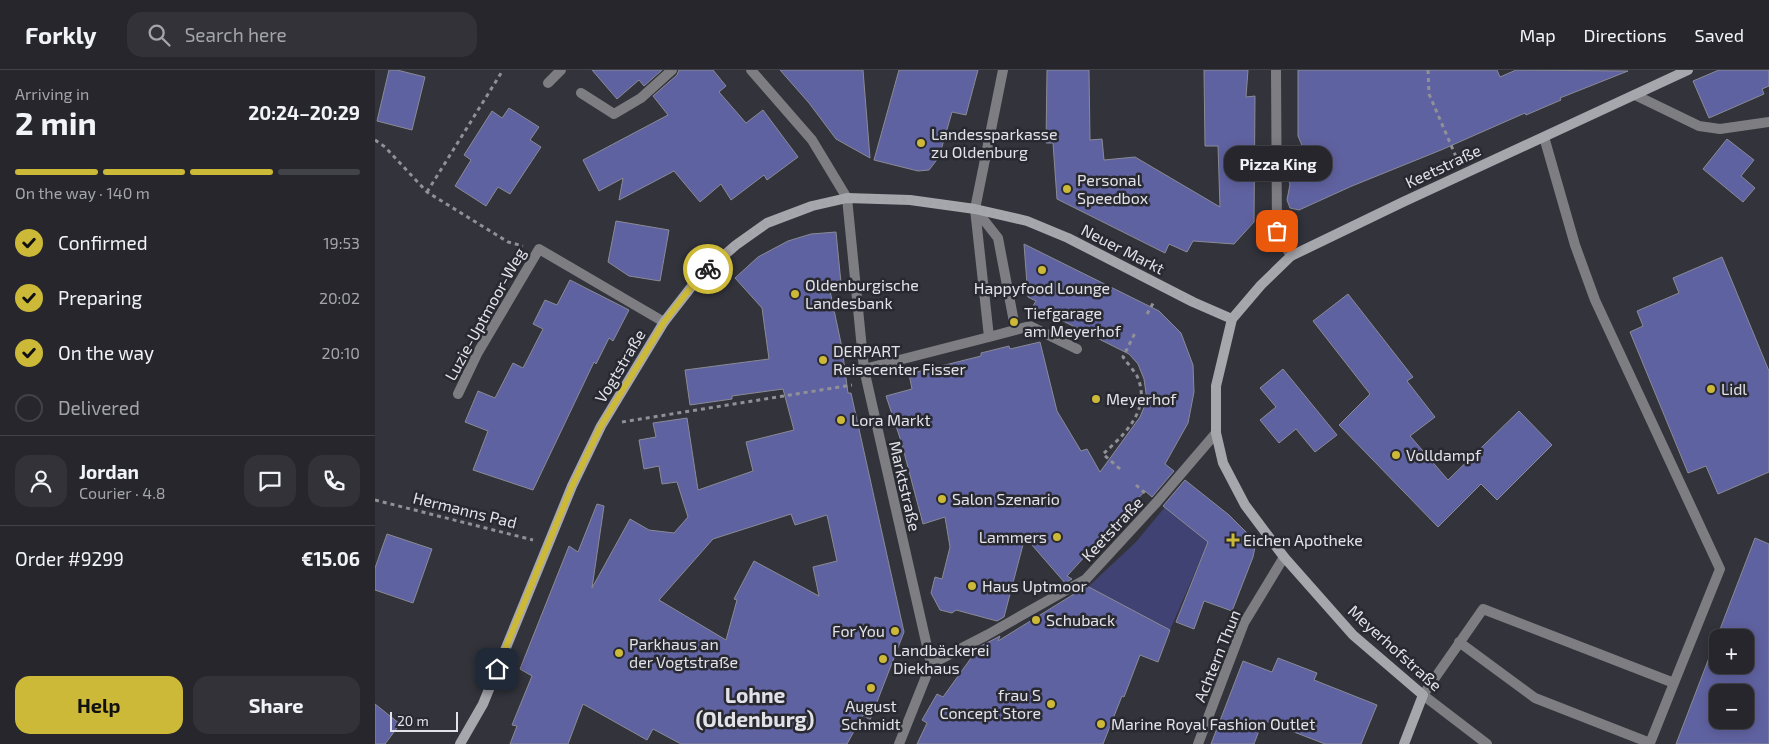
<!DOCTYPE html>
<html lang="en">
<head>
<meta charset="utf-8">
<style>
	:root { --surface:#26262c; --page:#323238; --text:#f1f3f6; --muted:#a4a5a9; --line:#424348; --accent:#cdb938 }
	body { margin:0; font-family:"Exo 2",sans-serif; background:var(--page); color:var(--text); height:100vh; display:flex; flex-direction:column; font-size:19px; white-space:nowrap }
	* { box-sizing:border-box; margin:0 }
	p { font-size:16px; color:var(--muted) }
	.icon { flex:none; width:28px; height:28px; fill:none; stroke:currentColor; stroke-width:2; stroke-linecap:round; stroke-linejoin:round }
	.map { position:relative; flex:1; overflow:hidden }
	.drawer { display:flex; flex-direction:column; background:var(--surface); width:375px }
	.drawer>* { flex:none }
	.fabs { position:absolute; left:1334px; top:559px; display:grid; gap:10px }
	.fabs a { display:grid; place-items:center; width:45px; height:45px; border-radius:10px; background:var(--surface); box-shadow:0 2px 12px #0003,0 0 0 1px var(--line); font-size:25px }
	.scale { position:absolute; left:15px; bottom:12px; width:68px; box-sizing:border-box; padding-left:5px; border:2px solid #e2e2e8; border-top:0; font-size:14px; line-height:18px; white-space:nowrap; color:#e2e2e8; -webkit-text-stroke:4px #282931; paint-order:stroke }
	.pin { position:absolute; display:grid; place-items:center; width:42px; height:42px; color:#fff; margin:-21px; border-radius:10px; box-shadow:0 2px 8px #0006 }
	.courier { position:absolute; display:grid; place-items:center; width:50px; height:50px; margin:-25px; border:4px solid #cdb938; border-radius:50%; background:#fff; color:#222; box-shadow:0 1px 6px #0007 }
	.bubble { position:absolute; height:35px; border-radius:15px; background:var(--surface); box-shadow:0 2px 12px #0003,0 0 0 1px var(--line); font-size:16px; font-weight:700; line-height:35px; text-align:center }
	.head em { font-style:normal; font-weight:700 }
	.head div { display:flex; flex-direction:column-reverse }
	.head { display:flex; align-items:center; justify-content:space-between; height:85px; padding:0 15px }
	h1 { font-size:32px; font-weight:700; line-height:38px }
	.bar { display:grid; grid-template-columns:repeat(4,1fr); gap:8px 5px; align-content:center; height:60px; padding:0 15px }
	.bar i { height:6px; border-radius:4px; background:var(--line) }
	.bar .on { background:var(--accent) }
	.bar p { grid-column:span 4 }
	.line { display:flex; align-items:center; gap:12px; padding:0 15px; border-top:1px solid var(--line) }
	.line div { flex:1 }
	.round { display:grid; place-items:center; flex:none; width:52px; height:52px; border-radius:15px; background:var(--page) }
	ol { padding:0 15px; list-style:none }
	li { display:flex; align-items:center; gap:15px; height:55px }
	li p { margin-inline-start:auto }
	li .icon { padding:5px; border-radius:50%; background:var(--accent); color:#111; stroke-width:4 }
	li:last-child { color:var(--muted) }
	li i { width:28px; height:28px; border:2px solid var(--line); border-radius:50% }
	.primary-button { display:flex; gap:10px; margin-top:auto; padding:10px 15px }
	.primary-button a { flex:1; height:58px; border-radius:15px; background:var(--accent); color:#111; font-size:20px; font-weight:700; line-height:58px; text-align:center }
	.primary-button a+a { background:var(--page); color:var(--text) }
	header { display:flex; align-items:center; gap:30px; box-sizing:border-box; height:70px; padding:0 25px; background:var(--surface); border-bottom:1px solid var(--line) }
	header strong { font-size:24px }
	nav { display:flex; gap:28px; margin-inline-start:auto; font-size:18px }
	.search { width:350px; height:45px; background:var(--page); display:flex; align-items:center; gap:12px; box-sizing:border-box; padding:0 18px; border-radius:15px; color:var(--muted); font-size:19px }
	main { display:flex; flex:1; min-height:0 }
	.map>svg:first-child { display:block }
	.green { fill:#404273 }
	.building { fill:#5f62a0; stroke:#8a8b95; fill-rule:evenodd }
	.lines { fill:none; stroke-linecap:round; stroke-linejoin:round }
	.path { stroke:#909097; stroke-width:3; stroke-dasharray:4 4; stroke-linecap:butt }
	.lane { stroke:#7d7d82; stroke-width:10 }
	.street { stroke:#7d7d82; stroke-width:10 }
	.secondary { stroke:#a6a6ad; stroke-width:10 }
	.done { stroke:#a4a5ab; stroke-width:5; stroke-dasharray:0 9 }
	.route { stroke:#cdb938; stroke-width:6 }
	.poi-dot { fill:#cdb938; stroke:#282931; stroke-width:2 }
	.labels { text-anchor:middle; stroke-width:5; stroke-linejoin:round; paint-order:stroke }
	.poi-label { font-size:16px; fill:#e2e2e8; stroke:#282931; text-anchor:start }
	.street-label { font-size:16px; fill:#e2e2e8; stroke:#282931 }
	.district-label { font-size:21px; font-weight:bold; fill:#e2e2e8; stroke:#282931 }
</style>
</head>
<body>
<header>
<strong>Forkly</strong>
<div class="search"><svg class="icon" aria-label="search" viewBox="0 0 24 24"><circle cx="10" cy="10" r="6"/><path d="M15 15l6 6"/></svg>Search here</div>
<nav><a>Map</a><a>Directions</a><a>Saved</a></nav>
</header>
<main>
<section class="drawer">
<div class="head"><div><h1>2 min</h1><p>Arriving in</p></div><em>20:24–20:29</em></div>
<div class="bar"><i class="on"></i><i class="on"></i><i class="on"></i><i></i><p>On the way · 140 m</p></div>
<ol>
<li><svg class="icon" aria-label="check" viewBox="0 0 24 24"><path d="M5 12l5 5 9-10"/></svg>Confirmed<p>19:53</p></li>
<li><svg class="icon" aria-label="check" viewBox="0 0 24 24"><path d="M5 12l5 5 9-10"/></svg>Preparing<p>20:02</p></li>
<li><svg class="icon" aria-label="check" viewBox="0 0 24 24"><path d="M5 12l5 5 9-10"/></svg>On the way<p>20:10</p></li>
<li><i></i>Delivered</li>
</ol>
<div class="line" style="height:90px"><a class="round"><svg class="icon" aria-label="person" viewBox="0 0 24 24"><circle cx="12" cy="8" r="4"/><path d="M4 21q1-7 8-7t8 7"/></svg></a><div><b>Jordan</b><p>Courier · 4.8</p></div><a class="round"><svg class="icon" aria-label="chat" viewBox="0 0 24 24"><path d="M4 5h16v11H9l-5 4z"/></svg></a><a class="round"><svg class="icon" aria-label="phone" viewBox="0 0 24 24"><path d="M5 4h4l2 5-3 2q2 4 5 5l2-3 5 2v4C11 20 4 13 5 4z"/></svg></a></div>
<div class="line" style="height:65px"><div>Order #9299</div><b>€15.06</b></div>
<div class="primary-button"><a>Help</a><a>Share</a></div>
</section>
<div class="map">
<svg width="1394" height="674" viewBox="0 0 1394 674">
	<rect width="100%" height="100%" fill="#32333b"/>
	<path class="green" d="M790,437L833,472L795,560L713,517L761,472Z"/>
	<path class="building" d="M14,0H22L50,7L37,60L2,51Z
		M217,0H287L269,16L264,10L242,29Z
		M304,0H338L351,16L344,22L371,53L388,40L423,87L392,110L389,105L356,130L346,114L325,132L299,101L244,130L248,108L224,121L208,90L293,45L278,26L302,5Z
		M405,0H488L495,88L461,69L434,33Z
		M524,0H603L591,45L577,42L564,87L554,100L543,101L499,90Z
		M672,0H714L715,70L727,69L729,90L760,87L845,137L843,76H830L829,0H873L871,27L880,26L879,152L859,174L818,171L812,182L794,174L790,183L682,129L678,73H671Z
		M923,0H1122L1125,7L1141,0L1253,1L1185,28L1186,30L1151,45L1150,43L1066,80L977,116L924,140L915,138L912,130L915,114L908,97L932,87L923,66Z
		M1344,0H1394V16L1387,19L1389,24L1334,48L1318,11Z
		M134,38L164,57L155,70L166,77L135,124L123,117L111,136L80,116L96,90L89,85L117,41L127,48Z
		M1352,69L1379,90L1366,106L1380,118L1368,132L1328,99Z
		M241,151L294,160L285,211L254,206L233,192Z
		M461,162L466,213L454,216L467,278L473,323H476L529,562L495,650L488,645L472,674H306L278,659L272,670L208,634L193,674H135L142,656L137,655L157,606L145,599L194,476L203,482L222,434L229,436L217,518L255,449L274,460L299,463L313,447L302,412L287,414L284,396L269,399L264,370L281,367L278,353L312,348L323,420L378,401L371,372L419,360L408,319L357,326V329L315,335L310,300L394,289L387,238L360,208L383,187L413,171L436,164ZM416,444L420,455L452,445L462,491L438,497L444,526L379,491L359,529L362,530L351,570L284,530L338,469Z
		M649,174L784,241L806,263L818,295L819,322L813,353L790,394L799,401L777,427L770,421L692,506L697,509L690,513L650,467L629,547L622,551L581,540L577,543L565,540L556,523L560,507L567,509L575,477L570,447L548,454L526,371L511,326L537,319L534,304L606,286V283L634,276L635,279L665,272L682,341L706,381L712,379L725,402L765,347L772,330L769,309L763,294L754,284L658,236L661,231L653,227Z
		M1347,187L1394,301V402L1343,424L1331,396L1313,403L1255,262L1268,256L1262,241L1304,223L1298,208Z
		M195,210L254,240L238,271L234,268L221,294L219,292L158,420L98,400L113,361L90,352L103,321L120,328L138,293L148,298L168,259L158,254L170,230L182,235Z
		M973,224L1038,307L1032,311L1060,347L1035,366L1073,410L1144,341L1177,375L1122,430L1106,414L1063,457L964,355L995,324L938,251Z
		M908,299L962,365L940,382L921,359L904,373L885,350L901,337L885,318Z
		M810,410L854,445L881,472L878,487L857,541L829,531L819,559L801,552L833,472L788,436Z
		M12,464L57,479L38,533L0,520V498Z
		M1380,468L1394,474V674H1301ZM1342,568H1370V595H1342ZM1342,622H1370V650H1342Z
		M712,516L795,560L783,592L765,585L749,627L747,626L728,674H542L552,653L547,650L562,624L568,627L604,577L625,566L623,571Z
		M903,588L942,603L939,610L1002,635L986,674H950L888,650L879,674H836L868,591L897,602Z
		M0,634L25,654L10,674H0Z"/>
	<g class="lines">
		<path class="path" d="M1053,0L1054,24L1082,89
			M0,70L10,77L52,122L133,172L148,176
			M52,122L128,0
			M772,244L780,230
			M247,352L477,315
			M745,399L728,384C750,364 777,339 762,306C758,299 752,293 748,287L761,261
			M761,415L770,423
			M0,430L158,470"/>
		<path class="lane" d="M173,13L186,0
			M206,23L239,44L266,28L297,0
			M472,128L489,299L614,267L600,139
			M601,140L623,168L639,252
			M614,267L655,256L702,279
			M1084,572L1160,628L1275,673L1299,613
			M1048,625L1108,539L1299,613L1345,499L1220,230L1200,175L1169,67"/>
		<path class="street" d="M376,0L437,70L472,128
			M901,0L902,161L916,186
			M1260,25L1324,56L1345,59L1394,52
			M600,139L628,0
			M489,299L556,594L524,674
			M83,324L102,284L164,179L289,252
			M556,594L612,565L711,509L781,433L841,363
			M1048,625L1112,674
			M823,674L869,553L909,487"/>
		<path class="secondary" d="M85,674L108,634L197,416L226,356L289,252L324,207L361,175L392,153L437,136L472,128L535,130L600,139L652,151L693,168L818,232L857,249
			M1029,674L1048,625L978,565L909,487L870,435L848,393L841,363V316L857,249L886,215L916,186L1028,132L1313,0"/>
	</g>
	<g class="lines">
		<path class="done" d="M333,199L361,175L392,153L437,136L472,128L535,130L600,139L652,151L693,168L818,232L857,250L886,215L916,186L902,161"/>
		<path class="route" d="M122,599L197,416L226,356L289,252L324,207L333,199"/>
	</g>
	<g class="poi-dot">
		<circle cx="546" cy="73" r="5"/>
		<circle cx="692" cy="119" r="5"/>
		<circle cx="667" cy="200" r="5"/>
		<circle cx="420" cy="224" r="5"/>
		<circle cx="639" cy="252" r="5"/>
		<circle cx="448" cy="290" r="5"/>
		<circle cx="1336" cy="319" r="5"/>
		<circle cx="721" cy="329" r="5"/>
		<circle cx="466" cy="350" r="5"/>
		<circle cx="1021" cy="385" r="5"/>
		<circle cx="567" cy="429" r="5"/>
		<circle cx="682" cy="467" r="5"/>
		<path d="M855.5 462.5h5v5h5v5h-5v5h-5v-5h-5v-5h5z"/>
		<circle cx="597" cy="516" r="5"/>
		<circle cx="661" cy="550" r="5"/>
		<circle cx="520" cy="561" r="5"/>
		<circle cx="244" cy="583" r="5"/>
		<circle cx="508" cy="589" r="5"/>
		<circle cx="496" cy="618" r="5"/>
		<circle cx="676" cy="634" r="5"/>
		<circle cx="726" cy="654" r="5"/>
	</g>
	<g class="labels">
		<g class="poi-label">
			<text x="556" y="70">Landessparkasse<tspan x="556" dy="18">zu Oldenburg</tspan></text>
			<text x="702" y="116">Personal<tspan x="702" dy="18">Speedbox</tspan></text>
			<text x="430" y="221">Oldenburgische<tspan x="430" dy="18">Landesbank</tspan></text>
			<text x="667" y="224" text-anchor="middle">Happyfood Lounge</text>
			<text x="649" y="249">Tiefgarage<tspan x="649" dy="18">am Meyerhof</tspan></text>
			<text x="458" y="287">DERPART<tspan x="458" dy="18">Reisecenter Fisser</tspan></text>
			<text x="1346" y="325">Lidl</text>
			<text x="731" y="335">Meyerhof</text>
			<text x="476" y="356">Lora Markt</text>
			<text x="1031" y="391">Volldampf</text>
			<text x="577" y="435">Salon Szenario</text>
			<text x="672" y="473" text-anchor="end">Lammers</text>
			<text x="868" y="476">Eichen Apotheke</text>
			<text x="607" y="522">Haus Uptmoor</text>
			<text x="671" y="556">Schuback</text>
			<text x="510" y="567" text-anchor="end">For You</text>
			<text x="254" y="580">Parkhaus an<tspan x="254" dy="18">der Vogtstraße</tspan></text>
			<text x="518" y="586">Landbäckerei<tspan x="518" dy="18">Diekhaus</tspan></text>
			<text x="666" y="631" text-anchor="end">frau S<tspan x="666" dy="18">Concept Store</tspan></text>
			<text x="496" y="642" text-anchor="middle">August<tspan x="496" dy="18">Schmidt</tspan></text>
			<text x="736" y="660">Marine Royal Fashion Outlet</text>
		</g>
		<g class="street-label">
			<text transform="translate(1068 96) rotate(-25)" y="6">Keetstraße</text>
			<text transform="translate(748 179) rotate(27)" y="6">Neuer Markt</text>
			<text transform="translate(110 244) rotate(-61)" y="6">Luzie-Uptmoor-Weg</text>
			<text transform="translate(245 296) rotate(-59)" y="6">Vogtstraße</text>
			<text transform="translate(530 416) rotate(77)" y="6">Marktstraße</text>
			<text transform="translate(90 440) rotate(14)" y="6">Hermanns Pad</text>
			<text transform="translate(737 459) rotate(-47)" y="6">Keetstraße</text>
			<text transform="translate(1020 578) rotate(42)" y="6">Meyerhofstraße</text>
			<text transform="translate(842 586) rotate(-68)" y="6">Achtern Thun</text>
		</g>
		<g class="district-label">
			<text x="380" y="633">Lohne<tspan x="380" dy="24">(Oldenburg)</tspan></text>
		</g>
	</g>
</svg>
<div class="fabs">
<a>+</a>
<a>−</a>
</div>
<div class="scale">20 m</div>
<div class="pin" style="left:902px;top:161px;background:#ea580c"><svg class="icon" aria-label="bag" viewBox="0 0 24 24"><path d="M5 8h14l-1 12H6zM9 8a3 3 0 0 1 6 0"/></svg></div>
<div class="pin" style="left:122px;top:599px;background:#1f2937"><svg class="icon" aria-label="home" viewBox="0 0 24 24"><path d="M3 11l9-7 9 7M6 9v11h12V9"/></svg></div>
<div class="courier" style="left:333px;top:199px"><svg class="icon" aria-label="bike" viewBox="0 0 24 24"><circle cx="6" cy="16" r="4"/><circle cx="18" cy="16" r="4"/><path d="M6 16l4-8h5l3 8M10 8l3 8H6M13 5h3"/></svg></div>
<div class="bubble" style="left:849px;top:76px;width:108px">Pizza King</div>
</div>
</main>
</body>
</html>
